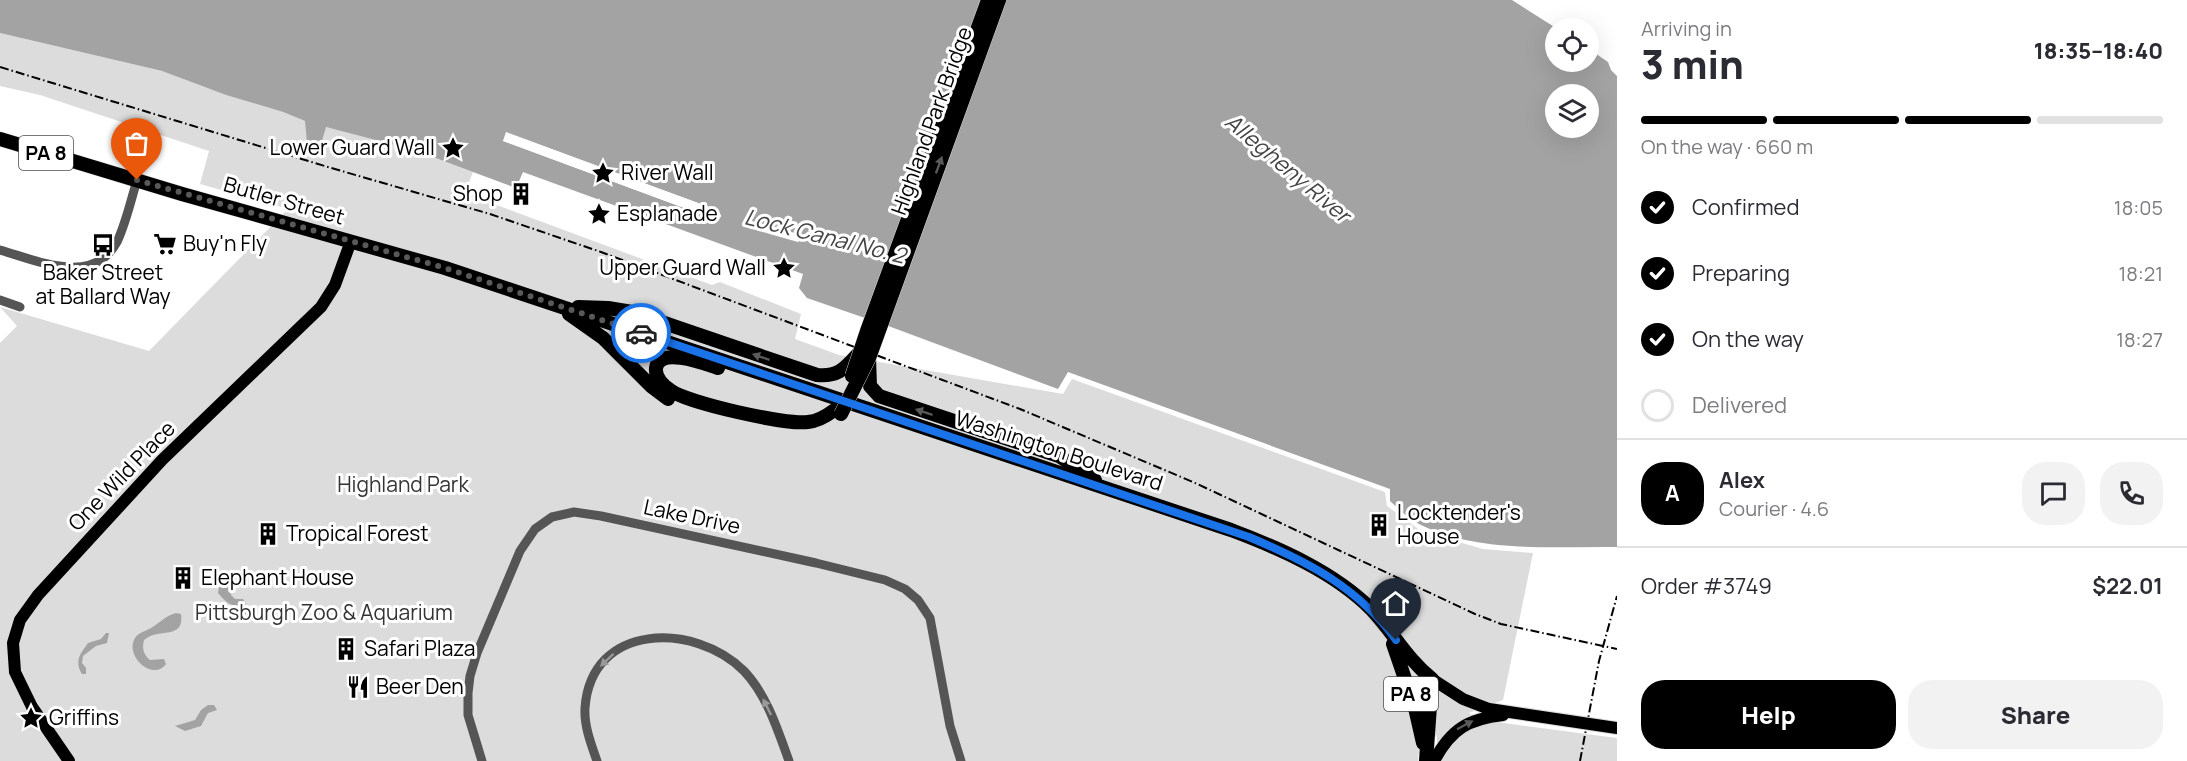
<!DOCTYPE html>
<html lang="en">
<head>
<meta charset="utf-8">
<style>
	:root { --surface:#fff; --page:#f2f2f3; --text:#2b2b33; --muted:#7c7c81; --line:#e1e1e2; --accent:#000 }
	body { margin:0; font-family:Manrope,sans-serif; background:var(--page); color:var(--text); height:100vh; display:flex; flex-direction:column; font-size:22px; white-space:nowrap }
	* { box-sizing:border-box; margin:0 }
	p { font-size:20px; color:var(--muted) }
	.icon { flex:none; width:33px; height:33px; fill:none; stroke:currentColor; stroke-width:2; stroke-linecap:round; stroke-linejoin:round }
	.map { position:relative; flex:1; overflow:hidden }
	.drawer { display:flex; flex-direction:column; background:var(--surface); width:570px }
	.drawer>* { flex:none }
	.fabs { position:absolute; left:1545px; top:18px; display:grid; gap:12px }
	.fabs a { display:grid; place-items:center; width:54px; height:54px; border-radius:50%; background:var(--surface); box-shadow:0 6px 24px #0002; font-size:30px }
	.pin { position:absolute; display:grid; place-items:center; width:51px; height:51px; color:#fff; margin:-62px -26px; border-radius:50% 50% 50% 0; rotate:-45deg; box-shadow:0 0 6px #0007 }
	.pin .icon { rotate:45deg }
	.courier { position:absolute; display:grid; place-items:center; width:60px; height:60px; margin:-30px; border:4px solid #1a73e8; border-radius:50%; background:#fff; color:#222; box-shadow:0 2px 8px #0007 }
	.headline em { font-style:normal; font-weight:800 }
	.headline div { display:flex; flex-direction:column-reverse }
	.headline { display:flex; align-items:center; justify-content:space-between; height:102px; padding:0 24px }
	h1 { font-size:39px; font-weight:800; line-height:45px }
	.bar { display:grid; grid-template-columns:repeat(4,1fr); gap:9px 6px; align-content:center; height:72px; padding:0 24px }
	.bar i { height:8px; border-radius:4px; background:var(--line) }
	.bar .on { background:var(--accent) }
	.bar p { grid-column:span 4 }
	.line { display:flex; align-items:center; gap:15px; padding:0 24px; border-top:2px solid var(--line) }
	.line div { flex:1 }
	.round { display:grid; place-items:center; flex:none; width:63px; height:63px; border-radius:24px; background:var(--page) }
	ol { padding:0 24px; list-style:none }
	li { display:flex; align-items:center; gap:18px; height:66px }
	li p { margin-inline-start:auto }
	li .icon { padding:6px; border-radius:50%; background:var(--accent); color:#fff; stroke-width:4 }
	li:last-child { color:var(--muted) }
	li i { width:33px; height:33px; border:3px solid var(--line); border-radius:50% }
	.primary-button { display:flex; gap:12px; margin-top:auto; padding:12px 24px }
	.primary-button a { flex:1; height:69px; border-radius:24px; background:var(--accent); color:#fff; font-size:24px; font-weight:800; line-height:69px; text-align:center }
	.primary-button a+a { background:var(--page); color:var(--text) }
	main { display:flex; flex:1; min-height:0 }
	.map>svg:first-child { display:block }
	.green { fill:#dcdcdc }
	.water { fill:#a3a3a3; fill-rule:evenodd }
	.pier { fill:#fff; fill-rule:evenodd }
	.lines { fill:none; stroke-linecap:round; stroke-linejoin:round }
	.major-casing { stroke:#dbdbdb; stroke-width:14 }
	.highway-casing { stroke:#dbdbdb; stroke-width:15 }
	.minor { stroke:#555; stroke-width:9 }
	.major { stroke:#000; stroke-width:12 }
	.highway { stroke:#000; stroke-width:14 }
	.rail { stroke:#000; stroke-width:2; stroke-dasharray:9 3 1.5 3; stroke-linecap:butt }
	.highway-bridge-casing { stroke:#dbdbdb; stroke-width:15; stroke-linecap:butt }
	.highway-bridge { stroke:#000; stroke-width:14 }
	.oneway { fill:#595959 }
	.oneway2 { fill:#999 }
	.done { stroke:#595959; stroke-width:6; stroke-dasharray:0 10.8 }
	.route { stroke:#1a73e8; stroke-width:8 }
	.labels { text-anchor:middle; stroke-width:6; stroke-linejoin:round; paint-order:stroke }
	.shield { fill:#fff; stroke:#4c4c4c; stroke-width:1.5 }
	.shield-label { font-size:20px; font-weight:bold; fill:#000 }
	.street-label { font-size:21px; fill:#000; stroke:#fff }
	.poi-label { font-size:21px; fill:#000; stroke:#fff; text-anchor:start }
	.park-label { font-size:21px; fill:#333; stroke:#fff }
	.water-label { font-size:22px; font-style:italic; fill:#444; stroke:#fff }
</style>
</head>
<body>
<main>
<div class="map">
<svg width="1617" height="761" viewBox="0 0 1617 761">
	<rect width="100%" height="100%" fill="#fff"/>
	<path class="green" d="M0,33L162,71L226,95L283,112L305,121L321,143L325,127L337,129L414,150L473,172L468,185L481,190L478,198L712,285L720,282L801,314L795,339L839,355L1063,394L1072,379L1385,492L1387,506L1421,531L1483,549L1533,553L1503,700L1469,713L1474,716L1437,746V735L1418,755V761H0V343L17,326L0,307L149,351L288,209L200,184L209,151L40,95L0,86Z
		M1495,722L1617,738V761H1439C1456,737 1464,725 1495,722Z"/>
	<path class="water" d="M0,0H1512L1556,28V62H1588L1589,49L1608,62L1611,70L1617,76V547C1552,546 1480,554 1419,524C1408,519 1399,509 1390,501V489L1068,372L1058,389L891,327L807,298L799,288L803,274L523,172L516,188L414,150L326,127L321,144L307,142L305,121L283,112L226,95L162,71L0,33ZM1556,94H1588V128H1556ZM507,133L717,210L721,217L714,219L503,141Z
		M224,585L229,587L231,595L235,599H243L250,611L255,612V616L248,618L239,606C229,606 224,600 218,593L219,587Z
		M176,613L181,614C184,636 166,631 153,635C149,636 147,638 144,640C142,648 143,654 150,660L164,659L166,664C153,682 124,656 135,638C139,632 146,631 151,628C161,622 165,616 176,613Z
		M106,633H109L107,643L96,646L83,656L82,663L86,668V674H82C74,661 80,654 88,643L101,639Z
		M208,705H214L217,710L208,713L201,726L185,731L175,726L195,720L201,710Z"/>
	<path class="pier" d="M506,132L717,210L721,215V217L714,219L503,141ZM508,136L715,212L718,215H714L507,139Z
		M749,221L799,234L802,239L798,242L749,228L747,226Z"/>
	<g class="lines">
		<g class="major-casing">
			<path id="major" d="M1432,679L1463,699L1489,709L1617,728
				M69,761L32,707L15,672L13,643L20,620L38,595L162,460L321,307L335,285L351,241
				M1434,761C1451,729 1468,719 1503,715"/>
		</g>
		<g class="highway-casing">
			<path id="highway" d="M0,139L182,194L445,268L1231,530C1279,548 1334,572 1371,609C1393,632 1406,658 1432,679L1426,761
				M578,307L608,308L632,312L817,375C839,377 845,368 859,353
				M569,314L603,338L652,387L668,399
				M869,358L870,386L879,396L1059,456L1095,480
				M718,368C706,364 659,346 656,368C655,377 663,385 670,390C687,403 786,425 808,422C818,421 825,417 833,411
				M1393,644L1415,708L1423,743"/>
		</g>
		<path class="minor" d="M0,250C36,260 93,287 117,242C126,223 131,200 137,180
			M0,300L20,307
			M482,761L468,715V693L470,676L477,653L520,551L535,529L552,517L574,512L601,516L816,563L885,580L905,589L918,600L930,618L950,726L961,761
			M597,761C591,744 584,726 585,708C591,622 695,622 744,671C767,695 778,731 789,761"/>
		<use href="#major" class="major"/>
		<use href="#highway" class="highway"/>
		<path class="rail" d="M0,67L328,167L490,214L601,252L1020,409L1193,482L1475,614L1501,624L1617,649
			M1580,761L1599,661L1617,596"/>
		<g class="highway-bridge-casing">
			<path id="highway-bridge" d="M852,376L867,331L988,0
				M841,414L869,358L999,0"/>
		</g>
		<use href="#highway-bridge" class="highway-bridge"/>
	</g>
	<defs><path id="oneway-solid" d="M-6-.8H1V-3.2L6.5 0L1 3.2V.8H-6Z" transform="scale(1.5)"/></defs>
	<g class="oneway">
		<use href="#oneway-solid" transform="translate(939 165) rotate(-70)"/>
		<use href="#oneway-solid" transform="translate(761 357) rotate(-161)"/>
		<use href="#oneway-solid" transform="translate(924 412) rotate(-162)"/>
		<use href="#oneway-solid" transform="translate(1465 725) rotate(-28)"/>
	</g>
	<g class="oneway2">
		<use href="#oneway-solid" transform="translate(607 660) rotate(136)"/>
		<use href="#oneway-solid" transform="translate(767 707) rotate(-117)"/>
	</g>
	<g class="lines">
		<path class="done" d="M137,180L445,268L641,333"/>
		<path class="route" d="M641,333L1249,537C1308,562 1358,587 1396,640"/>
	</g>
	<defs>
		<g id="sight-bare" transform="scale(1.8)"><path d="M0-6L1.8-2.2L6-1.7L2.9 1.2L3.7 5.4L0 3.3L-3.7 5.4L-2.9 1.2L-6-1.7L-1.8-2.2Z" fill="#000" stroke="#fff" stroke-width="2.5" paint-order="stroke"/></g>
		<g id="building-bare" transform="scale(1.8)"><path d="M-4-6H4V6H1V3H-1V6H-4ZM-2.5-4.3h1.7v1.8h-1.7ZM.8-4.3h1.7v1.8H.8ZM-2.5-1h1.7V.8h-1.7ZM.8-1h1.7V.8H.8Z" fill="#000" stroke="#fff" stroke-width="2.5" paint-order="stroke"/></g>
		<g id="supermarket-bare" transform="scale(1.8)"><path d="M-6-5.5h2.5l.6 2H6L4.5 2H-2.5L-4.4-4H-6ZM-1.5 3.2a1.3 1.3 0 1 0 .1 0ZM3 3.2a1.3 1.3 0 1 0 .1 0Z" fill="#000" stroke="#fff" stroke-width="2.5" paint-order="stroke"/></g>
		<g id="bus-bare" transform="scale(1.8)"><path d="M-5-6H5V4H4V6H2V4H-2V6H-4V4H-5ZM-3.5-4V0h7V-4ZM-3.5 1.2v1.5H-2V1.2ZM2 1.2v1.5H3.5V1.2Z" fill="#000" stroke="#fff" stroke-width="2.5" paint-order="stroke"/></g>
		<g id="restaurant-bare" transform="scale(1.8)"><path d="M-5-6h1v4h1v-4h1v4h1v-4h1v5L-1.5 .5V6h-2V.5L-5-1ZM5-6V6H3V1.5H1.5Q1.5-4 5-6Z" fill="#000" stroke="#fff" stroke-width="2.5" paint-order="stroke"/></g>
	</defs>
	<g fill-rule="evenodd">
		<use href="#sight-bare" x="453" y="148"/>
		<use href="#sight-bare" x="603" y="173"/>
		<use href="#building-bare" x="521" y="194"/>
		<use href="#sight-bare" x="599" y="214"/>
		<use href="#supermarket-bare" x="165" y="244"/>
		<use href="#bus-bare" x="103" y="245"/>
		<use href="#sight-bare" x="784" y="268"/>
		<use href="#building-bare" x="1379" y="525"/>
		<use href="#building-bare" x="268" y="534"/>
		<use href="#building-bare" x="183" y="578"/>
		<use href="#building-bare" x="346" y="649"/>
		<use href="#restaurant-bare" x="358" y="687"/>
		<use href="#sight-bare" x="31" y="718"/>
	</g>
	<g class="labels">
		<g class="shield">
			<rect x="19" y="136" width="54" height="34" rx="4.5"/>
			<rect x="1384" y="677" width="54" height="34" rx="4.5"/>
		</g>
		<g class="shield-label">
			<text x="46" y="160">PA 8</text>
			<text x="1411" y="701">PA 8</text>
		</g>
		<g class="street-label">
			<text transform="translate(932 121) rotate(-70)" y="7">Highland Park Bridge</text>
			<text transform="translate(284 201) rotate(16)" y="7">Butler Street</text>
			<text transform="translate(1059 451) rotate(18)" y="7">Washington Boulevard</text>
			<text transform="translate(122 476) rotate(-46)" y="7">One Wild Place</text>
			<text transform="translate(692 517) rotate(12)" y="7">Lake Drive</text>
		</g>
		<g class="poi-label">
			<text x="435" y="155" text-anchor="end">Lower Guard Wall</text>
			<text x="621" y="180">River Wall</text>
			<text x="503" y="201" text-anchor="end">Shop</text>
			<text x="617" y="221">Esplanade</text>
			<text x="183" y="251">Buy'n Fly</text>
			<text x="766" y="275" text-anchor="end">Upper Guard Wall</text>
			<text x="103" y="280" text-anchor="middle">Baker Street<tspan x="103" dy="24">at Ballard Way</tspan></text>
			<text x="1397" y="520">Locktender's<tspan x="1397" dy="24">House</tspan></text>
			<text x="286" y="541">Tropical Forest</text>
			<text x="201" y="585">Elephant House</text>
			<text x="364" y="656">Safari Plaza</text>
			<text x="376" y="694">Beer Den</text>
			<text x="49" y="725">Griffins</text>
		</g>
		<g class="park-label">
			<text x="403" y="492">Highland Park</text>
			<text x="324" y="620">Pittsburgh Zoo &amp; Aquarium</text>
		</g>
		<g class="water-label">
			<text transform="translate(1288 168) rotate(40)" y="8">Allegheny River</text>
			<text transform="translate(825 236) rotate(14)" y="8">Lock Canal No. 2</text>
		</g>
	</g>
</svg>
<div class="fabs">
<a><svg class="icon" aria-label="locate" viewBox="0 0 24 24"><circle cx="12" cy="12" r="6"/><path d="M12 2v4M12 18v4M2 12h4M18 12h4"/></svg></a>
<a><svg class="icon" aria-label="layers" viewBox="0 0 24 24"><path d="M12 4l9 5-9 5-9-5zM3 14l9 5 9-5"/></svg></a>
</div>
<div class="pin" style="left:137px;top:180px;background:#ea580c"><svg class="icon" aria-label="bag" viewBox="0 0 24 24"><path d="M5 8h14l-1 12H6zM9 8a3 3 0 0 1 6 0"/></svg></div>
<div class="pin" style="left:1396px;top:640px;background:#1f2937"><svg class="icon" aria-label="home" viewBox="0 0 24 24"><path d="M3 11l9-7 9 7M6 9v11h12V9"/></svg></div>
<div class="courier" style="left:641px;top:333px"><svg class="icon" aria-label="car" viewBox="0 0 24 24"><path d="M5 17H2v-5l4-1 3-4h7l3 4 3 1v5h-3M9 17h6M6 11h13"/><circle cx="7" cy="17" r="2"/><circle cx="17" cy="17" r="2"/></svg></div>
</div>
<section class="drawer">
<div class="headline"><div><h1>3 min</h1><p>Arriving in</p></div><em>18:35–18:40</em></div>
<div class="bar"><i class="on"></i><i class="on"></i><i class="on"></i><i></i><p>On the way · 660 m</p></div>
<ol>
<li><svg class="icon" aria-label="check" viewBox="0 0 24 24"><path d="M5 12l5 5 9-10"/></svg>Confirmed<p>18:05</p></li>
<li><svg class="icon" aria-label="check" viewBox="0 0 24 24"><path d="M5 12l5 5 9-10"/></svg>Preparing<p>18:21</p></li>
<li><svg class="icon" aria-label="check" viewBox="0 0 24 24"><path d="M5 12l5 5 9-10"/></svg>On the way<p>18:27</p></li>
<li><i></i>Delivered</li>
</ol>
<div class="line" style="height:108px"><b class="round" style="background:var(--accent);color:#fff">A</b><div><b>Alex</b><p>Courier · 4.6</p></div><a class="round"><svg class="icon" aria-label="chat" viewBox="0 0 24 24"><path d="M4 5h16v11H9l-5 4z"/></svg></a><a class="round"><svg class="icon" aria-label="phone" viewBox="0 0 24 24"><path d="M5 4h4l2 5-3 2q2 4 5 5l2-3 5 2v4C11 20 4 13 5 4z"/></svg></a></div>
<div class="line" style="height:78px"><div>Order #3749</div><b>$22.01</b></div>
<div class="primary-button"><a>Help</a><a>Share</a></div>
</section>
</main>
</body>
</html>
